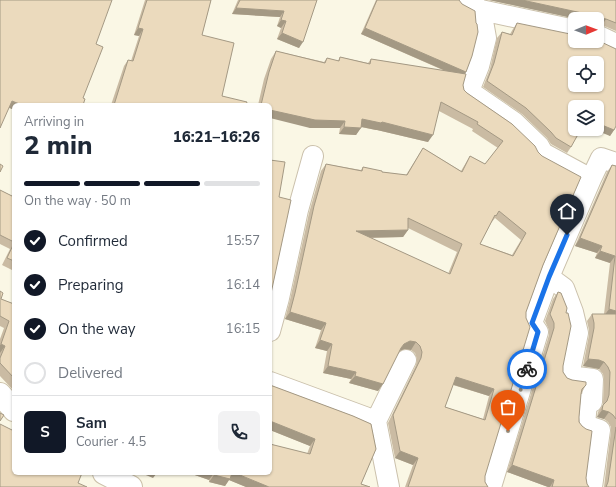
<!DOCTYPE html>
<html lang="en">
<head>
<meta charset="utf-8">
<style>
	:root { --surface:#fff; --page:#f2f2f3; --text:#1f2937; --muted:#747a83; --line:#e0e1e3; --accent:#111827 }
	body { margin:0; font-family:"Nunito Sans",sans-serif; background:var(--page); color:var(--text); height:100vh; display:flex; flex-direction:column; font-size:15px; white-space:nowrap }
	* { box-sizing:border-box; margin:0 }
	p { font-size:13px; color:var(--muted) }
	.icon { flex:none; width:22px; height:22px; fill:none; stroke:currentColor; stroke-width:2; stroke-linecap:round; stroke-linejoin:round }
	.map { position:relative; flex:1; overflow:hidden }
	.sheet { position:absolute; left:12px; top:103px; width:260px; height:372px; display:flex; flex-direction:column; background:var(--surface); border-radius:6px; box-shadow:0 1px 3px #0004 }
	.sheet>* { flex:none }
	.needle { width:26px; rotate:89deg }
	.buttons { position:absolute; left:568px; top:12px; display:grid; gap:8px }
	.buttons a { display:grid; place-items:center; width:36px; height:36px; border-radius:6px; background:var(--surface); box-shadow:0 1px 3px #0004; font-size:20px }
	.pin { position:absolute; display:grid; place-items:center; width:34px; height:34px; color:#fff; margin:-41px -17px; border-radius:50% 50% 50% 0; rotate:-45deg; box-shadow:0 0 4px #0007 }
	.pin .icon { rotate:45deg }
	.courier { position:absolute; display:grid; place-items:center; width:40px; height:40px; margin:-20px; border:3px solid #1a73e8; border-radius:50%; background:#fff; color:#222; box-shadow:0 1px 5px #0007 }
	.head em { font-style:normal; font-weight:800 }
	.head div { display:flex; flex-direction:column-reverse }
	.head { display:flex; align-items:center; justify-content:space-between; height:68px; padding:0 12px }
	h1 { font-size:26px; font-weight:800; line-height:30px }
	.bar { display:grid; grid-template-columns:repeat(4,1fr); gap:6px 4px; align-content:center; height:48px; padding:0 12px }
	.bar i { height:5px; border-radius:3px; background:var(--line) }
	.bar .on { background:var(--accent) }
	.bar p { grid-column:span 4 }
	.line { display:flex; align-items:center; gap:10px; padding:0 12px; border-top:1px solid var(--line) }
	.line div { flex:1 }
	.round { display:grid; place-items:center; flex:none; width:42px; height:42px; border-radius:6px; background:var(--page) }
	ol { padding:0 12px; list-style:none }
	li { display:flex; align-items:center; gap:12px; height:44px }
	li p { margin-inline-start:auto }
	li .icon { padding:4px; border-radius:50%; background:var(--accent); color:#fff; stroke-width:4 }
	li:last-child { color:var(--muted) }
	li i { width:22px; height:22px; border:2px solid var(--line); border-radius:50% }
	.map>svg:first-child { display:block }
	.lines { fill:none; stroke-linecap:round; stroke-linejoin:round }
	.minor-casing { stroke:#cbc1ac; stroke-width:22 }
	.secondary-casing { stroke:#cdc2aa; stroke-width:24 }
	.minor { stroke:#fff; stroke-width:20 }
	.secondary { stroke:#fff; stroke-width:22 }
	.wall { fill:#cabba3; fill-rule:evenodd }
	.shaded-wall { fill:#a49984 }
	.building { fill:#ebdabd; stroke:#a49984; fill-rule:evenodd }
	.done { stroke:#a19682; stroke-width:4; stroke-dasharray:0 7.2 }
	.route { stroke:#1a73e8; stroke-width:5 }
</style>
</head>
<body>
<div class="map">
<svg width="616" height="487" viewBox="0 0 616 487">
	<rect width="100%" height="100%" fill="#faf7e5"/>
	<g class="lines">
		<g class="minor-casing">
			<path id="minor" d="M464,0L481,10L575,30
				M481,10L486,38L479,66L469,91L514,122L539,146L543,153L591,179L549,277L532,323L538,332L491,487
				M597,35L616,44
				M591,179L601,158L616,163
				M549,277L564,288L573,312L578,333L569,376L593,379L592,402H587L585,425L600,430L592,487
				M270,331L279,298L298,210L313,156
				M270,382L376,421
				M389,487L376,421L406,360"/>
		</g>
		<g class="secondary-casing">
			<path id="secondary" d="M0,394L14,410
				M104,473L131,487"/>
		</g>
		<use href="#minor" class="minor"/>
		<use href="#secondary" class="secondary"/>
	</g>
	<path class="wall" d="M145,0H211L202,35L222,96L246,105H111L124,66L128,60L131,61L139,36L134,35Z
		M238,0H317L299,48L277,39L281,28L277,26L280,17L232,14Z
		M376,0H459L465,74L463,85L464,90L467,93L512,124L543,265L526,312L485,476V482L488,487H405L413,465L395,458L388,423L416,365L417,359L415,353L411,350L405,349L399,351L378,391L349,383L351,379L323,373L327,351L315,348L321,330L285,319L290,300L309,213L321,171L326,164L361,170L363,167L382,172L406,175L418,156L423,148L461,171L470,156L485,164L498,148L472,131L473,129L439,111L428,142L377,130H376L361,127L356,135L339,134L340,128H310L270,105H258L264,79L271,59L276,51L324,62L327,58L338,61L340,57L368,63L371,59L445,71L361,34ZM495,218L521,240L512,255L480,244L491,223ZM408,228L457,252L448,274L371,238L403,237L408,230ZM453,385L489,396L483,419L445,407Z
		M489,0H616V31L602,25L597,19H578Z
		M517,23L614,130L610,136L575,107L571,147L567,153L551,144L547,138L522,114L483,87L490,69L497,38L502,32L510,34L513,29Z
		M612,165L616,166V487H604L611,431V427L608,422L604,419L597,417L598,412L603,405V402L604,380L603,374L599,369L594,368L583,366L589,335V330L587,321L592,314H604L610,263L595,258L597,253L575,246L607,172Z
		M0,190L14,197V271L2,265L10,249L0,244Z
		M0,291L1,299L14,304V391L0,376V339L4,328L0,326Z
		M558,292L563,372L567,378L586,385L581,394L579,417L586,478L587,484L589,487H548L507,472L549,335V330L545,321L553,299Z
		M270,385L353,416L371,424L376,449L361,484L370,487H246L229,480L225,486L209,482V480L192,474V473H270V444L307,454L310,446L270,430Z"/>
	<path class="shaded-wall" d="M489,0H522L582,13L577,19Z
		M236,8L284,11L280,17L232,14Z
		M601,18L606,19L602,25L597,24V19Z
		M281,20L286,21L281,28L277,26Z
		M138,28L143,29L139,36L134,35Z
		M365,28L466,72L462,78L361,34Z
		M282,33L303,42L299,48L277,39Z
		M12,101L22,105H14V110L7,107Z
		M270,110L345,121L340,128H310L270,118Z
		M362,119L382,122L433,135L428,142L377,130H376L357,126Z
		M597,123L614,130L610,136L593,129H597Z
		M344,127L361,128L356,135L339,134Z
		M408,230L403,237L351,238L356,231Z
		M580,238L602,246L597,253L575,246Z
		M600,251L615,256L610,263L595,258Z
		M609,309L616,311V320L604,316Z
		M290,312L326,323L321,330L285,319Z
		M320,340L332,344L327,351L315,348Z
		M410,341L416,342L411,350L405,349L399,351L401,348L404,344Z
		M1,344L5,346L0,353V345Z
		M588,359L599,360L604,362L599,369L594,368L583,366Z
		M328,366L356,372L351,379L323,373Z
		M355,376L383,384L378,391L349,383Z
		M456,377L494,389L489,396L451,384Z
		M602,410L609,412L604,419L597,417Z
		M270,421L315,439L310,446L270,430Z
		M400,451L418,458L413,465L395,458Z
		M512,465L554,480L550,487H548L507,472Z
		M141,473H157L153,478Z
		M193,473H214L209,480L192,474Z
		M235,473L269,487H246L229,480L225,486L209,482L214,475Z"/>
	<path class="building" d="M0,0H112L96,44L103,47L83,98L85,99L83,105H22L12,101L0,128Z
		M147,0H211L202,35L234,43L222,96L247,102L246,105H114L128,60L133,61L143,29L138,28Z
		M240,0H317L303,42L282,33L286,21L281,20L284,11L236,8Z
		M377,0H459L462,4L475,11L476,23L477,24L478,32L472,56L466,72L365,28Z
		M522,0H616V23L606,19L601,18L596,19H589L587,16L582,13Z
		M517,23L575,35V41H597V40L616,49V126L614,130L597,123V107H575V129H581L571,147L556,138L551,132L526,108L487,81L494,63L502,32L512,35ZM575,63H597V85H575Z
		M276,51L325,63L327,58L339,61L340,57L370,64L371,59L466,74L463,85L464,90L467,93L512,124L535,146L538,152L542,156L581,177L543,265L526,312V318L530,327L485,476V482L488,487H408L418,458L400,451L393,415L421,358L422,352L420,346L416,342L410,341L404,344L401,348L383,384L355,376L356,372L328,366L332,344L320,340L326,323L290,312L295,293L314,206L326,164L362,171L363,167L382,171V172L407,175L423,148L462,172L470,156L485,164L503,141L477,124L478,122L441,102L433,135L382,122L381,123L362,119L361,128L344,127L345,121L315,120L270,110V105H261L269,72ZM499,211L526,233L513,256L480,244L495,215L496,216ZM408,218L462,244L450,274L356,231L408,230ZM456,377L494,389L485,420L445,407Z
		M270,160L285,162L279,197L291,200L270,298Z
		M0,164L3,166L0,172Z
		M612,165L616,166V311L609,309L615,256L600,251L602,246L580,238Z
		M0,190L14,197V242L0,235Z
		M14,243V261L7,258Z
		M0,291L3,293L1,299L14,304V378L0,363V358L5,346L1,344L9,321L0,316Z
		M558,292L561,293L567,308L566,313H568L571,326L563,366V372L567,378L572,380L586,382V385L582,389L581,394L579,417V422L582,426L586,429L592,431L586,478L587,484L589,487H552L554,480L512,465L554,328V323L550,314Z
		M592,314H616V419L613,415L609,412L602,410L603,405L607,401L609,395L610,372L608,367L604,362L599,360L588,359L594,328V323Z
		M270,385L353,416L371,424L376,449L361,484L370,487H269L235,473H270V444L310,454L315,439L270,421Z
		M0,413L4,415L0,421Z
		M0,424L14,431V437L13,440H14V473H82L78,483L87,487H0Z
		M616,427V487H606L608,482Z
		M214,473H232L230,479L214,475Z"/>
	<g class="lines">
		<path class="done" d="M508,431L527,369"/>
		<path class="route" d="M527,369L538,332L532,323L549,277L567,235"/>
	</g>
</svg>
<div class="buttons">
<a><svg class="needle" viewBox="-14 -14 28 28"><path d="M0-13l5 13h-10z" fill="#e53935"/><path d="M0 13l5-13h-10z" fill="#747a83"/></svg></a>
<a><svg class="icon" aria-label="locate" viewBox="0 0 24 24"><circle cx="12" cy="12" r="6"/><path d="M12 2v4M12 18v4M2 12h4M18 12h4"/></svg></a>
<a><svg class="icon" aria-label="layers" viewBox="0 0 24 24"><path d="M12 4l9 5-9 5-9-5zM3 14l9 5 9-5"/></svg></a>
</div>
<div class="pin" style="left:508px;top:431px;background:#ea580c"><svg class="icon" aria-label="bag" viewBox="0 0 24 24"><path d="M5 8h14l-1 12H6zM9 8a3 3 0 0 1 6 0"/></svg></div>
<div class="pin" style="left:567px;top:235px;background:#1f2937"><svg class="icon" aria-label="home" viewBox="0 0 24 24"><path d="M3 11l9-7 9 7M6 9v11h12V9"/></svg></div>
<div class="courier" style="left:527px;top:369px"><svg class="icon" aria-label="bike" viewBox="0 0 24 24"><circle cx="6" cy="16" r="4"/><circle cx="18" cy="16" r="4"/><path d="M6 16l4-8h5l3 8M10 8l3 8H6M13 5h3"/></svg></div>
<section class="sheet">
<div class="head"><div><h1>2 min</h1><p>Arriving in</p></div><em>16:21–16:26</em></div>
<div class="bar"><i class="on"></i><i class="on"></i><i class="on"></i><i></i><p>On the way · 50 m</p></div>
<ol>
<li><svg class="icon" aria-label="check" viewBox="0 0 24 24"><path d="M5 12l5 5 9-10"/></svg>Confirmed<p>15:57</p></li>
<li><svg class="icon" aria-label="check" viewBox="0 0 24 24"><path d="M5 12l5 5 9-10"/></svg>Preparing<p>16:14</p></li>
<li><svg class="icon" aria-label="check" viewBox="0 0 24 24"><path d="M5 12l5 5 9-10"/></svg>On the way<p>16:15</p></li>
<li><i></i>Delivered</li>
</ol>
<div class="line" style="height:72px"><b class="round" style="background:var(--accent);color:#fff">S</b><div><b>Sam</b><p>Courier · 4.5</p></div><a class="round"><svg class="icon" aria-label="phone" viewBox="0 0 24 24"><path d="M5 4h4l2 5-3 2q2 4 5 5l2-3 5 2v4C11 20 4 13 5 4z"/></svg></a></div>
</section>
</div>
</body>
</html>
